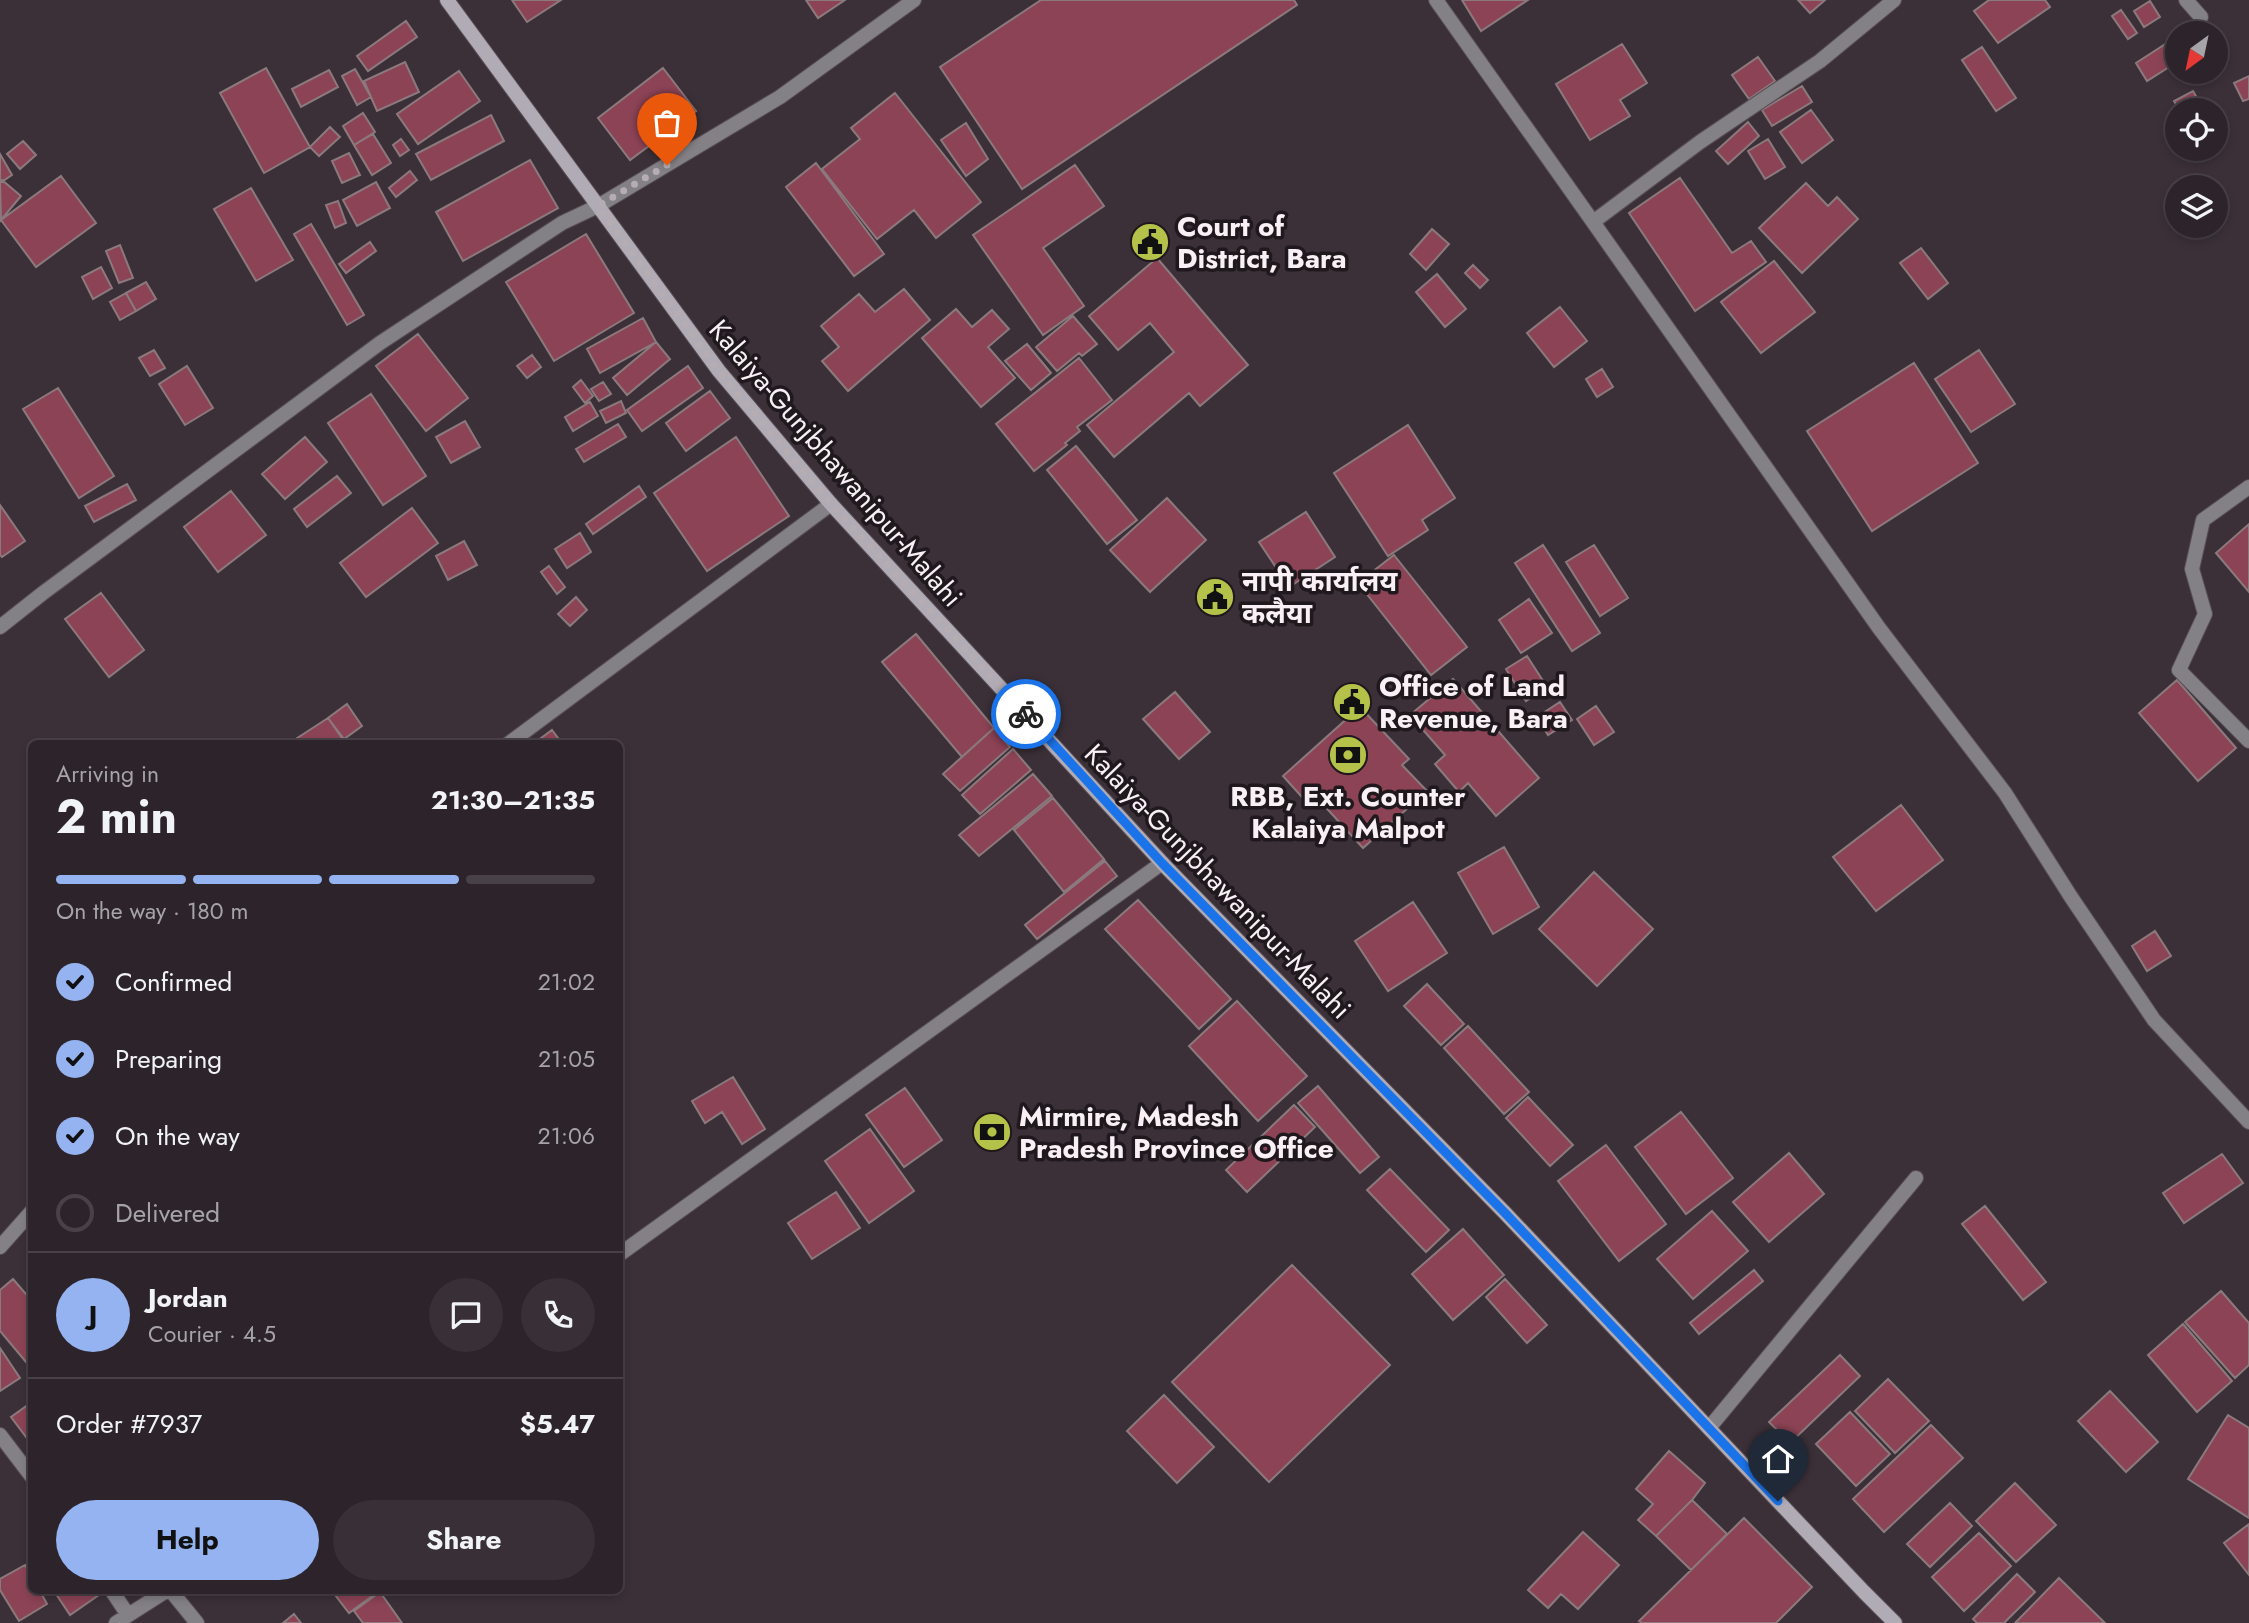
<!DOCTYPE html>
<html lang="en">
<head>
<meta charset="utf-8">
<style>
	:root { --surface:#2c242a; --page:#383036; --text:#f1f3f6; --muted:#a6a4a8; --line:#484147; --accent:#95b2f1 }
	body { margin:0; font-family:Jost,"Noto Sans Devanagari",sans-serif; background:var(--page); color:var(--text); height:100vh; display:flex; flex-direction:column; font-size:26px; white-space:nowrap }
	* { box-sizing:border-box; margin:0 }
	p { font-size:23px; color:var(--muted) }
	.icon { flex:none; width:38px; height:38px; fill:none; stroke:currentColor; stroke-width:2; stroke-linecap:round; stroke-linejoin:round }
	.map { position:relative; flex:1; overflow:hidden }
	.side { position:absolute; left:28px; top:740px; width:595px; height:854px; display:flex; flex-direction:column; background:var(--surface); border-radius:10px; box-shadow:0 4px 10px #0003,0 0 0 2px var(--line) }
	.side>* { flex:none }
	.needle { width:46px; rotate:213deg }
	.buttons { position:absolute; left:2165px; top:21px; display:grid; gap:14px }
	.buttons a { display:grid; place-items:center; width:63px; height:63px; border-radius:50%; background:var(--surface); box-shadow:0 4px 10px #0003,0 0 0 2px var(--line); font-size:35px }
	.pin { position:absolute; display:grid; place-items:center; width:60px; height:60px; color:#fff; margin:-72px -30px; border-radius:50% 50% 50% 0; rotate:-45deg; box-shadow:0 0 7px #0007 }
	.pin .icon { rotate:45deg }
	.courier { position:absolute; display:grid; place-items:center; width:70px; height:70px; margin:-35px; border:5px solid #1a73e8; border-radius:50%; background:#fff; color:#222; box-shadow:0 2px 9px #0007 }
	.head em { font-style:normal; font-weight:700 }
	.head div { display:flex; flex-direction:column-reverse }
	.head { display:flex; align-items:center; justify-content:space-between; height:119px; padding:0 28px }
	h1 { font-size:46px; font-weight:700; line-height:52px }
	.bar { display:grid; grid-template-columns:repeat(4,1fr); gap:10px 7px; align-content:center; height:84px; padding:0 28px }
	.bar i { height:9px; border-radius:5px; background:var(--line) }
	.bar .selected { background:var(--accent) }
	.bar p { grid-column:span 4 }
	.line { display:flex; align-items:center; gap:18px; padding:0 28px; border-top:2px solid var(--line) }
	.line div { flex:1 }
	.round { display:grid; place-items:center; flex:none; width:74px; height:74px; border-radius:37px; background:var(--page) }
	ol { padding:0 28px; list-style:none }
	li { display:flex; align-items:center; gap:21px; height:77px }
	li p { margin-inline-start:auto }
	li .icon { padding:7px; border-radius:50%; background:var(--accent); color:#111; stroke-width:4 }
	li:last-child { color:var(--muted) }
	li i { width:38px; height:38px; border:4px solid var(--line); border-radius:50% }
	.primary-button { display:flex; gap:14px; margin-top:auto; padding:14px 28px }
	.primary-button a { flex:1; height:80px; border-radius:42px; background:var(--accent); color:#111; font-size:28px; font-weight:700; line-height:80px; text-align:center }
	.primary-button a+a { background:var(--page); color:var(--text) }
	.map>svg:first-child { display:block }
	.building { fill:#8c4356; stroke:#8b7a7d; stroke-width:2 }
	.lines { fill:none; stroke-linecap:round; stroke-linejoin:round }
	.lane-casing { stroke:#594f56; stroke-width:16 }
	.street-casing { stroke:#594f56; stroke-width:16 }
	.secondary-casing { stroke:#594f56; stroke-width:16 }
	.lane { stroke:#838086; stroke-width:14 }
	.street { stroke:#838086; stroke-width:14 }
	.secondary { stroke:#b0abb4; stroke-width:14 }
	.done { stroke:#b6adb3; stroke-width:7; stroke-dasharray:0 12.6 }
	.route { stroke:#1a73e8; stroke-width:9 }
	.labels { text-anchor:middle; stroke-width:7; stroke-linejoin:round; paint-order:stroke }
	.poi-label { font-size:28px; font-weight:bold; fill:#f8f0f5; stroke:#1f191d; text-anchor:start }
	.street-label { font-size:28px; fill:#f8f0f5; stroke:#1f191d }
</style>
</head>
<body>
<div class="map">
<svg width="2249" height="1623" viewBox="0 0 2249 1623">
	<rect width="100%" height="100%" fill="#3b3038"/>
	<path class="building" d="M512,0H561L527,22Z
		M806,0H845L818,18Z
		M1041,0H1294L1297,5L1022,189L940,67Z
		M1462,0H1528L1481,31Z
		M1798,0H1825L1810,13Z
		M1989,0H2045L2050,7L1998,43L1974,11Z
		M2150,1L2160,17L2144,27L2134,11Z
		M2121,10L2137,33L2128,39L2112,16Z
		M406,21L417,37L368,71L357,56Z
		M2167,43L2177,62L2147,81L2136,63Z
		M1622,44L1647,83L1620,100L1630,116L1590,140L1556,84Z
		M1982,47L2016,98L1996,111L1962,60Z
		M1758,57L1775,81L1749,99L1732,75Z
		M405,62L419,92L377,111L364,81Z
		M266,68L310,147L264,173L220,93Z
		M663,68L696,111L630,160L598,118Z
		M355,69L371,97L357,105L342,76Z
		M329,70L338,87L301,107L292,89Z
		M459,71L480,101L418,144L397,114Z
		M2249,76V99L2243,101L2234,83Z
		M1802,86L1812,102L1772,126L1762,110Z
		M2193,91L2204,110H2180L2174,101Z
		M895,93L981,202L936,238L914,210L877,239L822,169L860,139L851,128Z
		M1811,110L1833,140L1802,163L1780,132Z
		M363,113L375,132L354,145L343,126Z
		M491,115L504,141L431,180L416,154Z
		M1748,122L1759,136L1728,164L1716,151Z
		M966,123L988,159L966,176L941,140Z
		M330,127L340,137L319,156L310,147Z
		M373,134L391,163L372,175L354,145Z
		M401,139L409,150L400,156L393,145Z
		M1768,139L1785,167L1765,179L1748,151Z
		M23,141L36,155L20,169L7,154Z
		M349,153L360,175L342,183L332,161Z
		M0,154L12,175L0,183Z
		M530,160L558,208L463,261L436,212Z
		M816,163L884,254L854,276L786,187Z
		M1075,165L1104,206L1043,248L1084,306L1043,335L973,235Z
		M410,171L417,180L396,197L389,188Z
		M61,176L96,223L36,267L1,220Z
		M1680,178L1732,253L1751,241L1766,262L1695,311L1629,213Z
		M2,180L21,196L1,220L0,183Z
		M376,182L390,208L357,226L343,200Z
		M1806,183L1828,206L1837,197L1858,219L1802,273L1759,228Z
		M251,188L293,260L256,281L214,209Z
		M338,201L346,223L335,228L326,205Z
		M311,224L364,315L347,325L294,234Z
		M1432,229L1449,244L1426,270L1410,254Z
		M586,234L634,313L554,361L506,282Z
		M370,242L376,251L346,273L339,264Z
		M120,245L133,278L119,283L106,251Z
		M1921,248L1948,283L1928,299L1900,263Z
		M1157,258L1248,365L1200,406L1189,393L1114,457L1087,425L1174,352L1150,323L1118,350L1089,316Z
		M1774,261L1815,312L1761,353L1721,302Z
		M1473,265L1488,280L1480,288L1465,273Z
		M101,267L112,288L93,299L82,277Z
		M1437,274L1466,309L1445,327L1416,292Z
		M146,282L156,299L136,311L126,293Z
		M904,289L930,320L848,391L822,361L839,347L821,326L859,294L875,312Z
		M126,293L136,311L120,320L110,302Z
		M1560,307L1587,341L1554,367L1527,333Z
		M956,309L972,327L992,310L1009,329L988,347L1015,378L981,407L922,338Z
		M1073,316L1097,344L1082,356L1079,353L1057,371L1036,347Z
		M643,318L656,342L600,373L587,349Z
		M418,334L468,398L426,431L376,366Z
		M656,342L670,359L627,395L613,378Z
		M1027,344L1051,373L1031,390L1005,361Z
		M154,350L165,368L150,376L139,358Z
		M1979,350L2015,404L1971,432L1935,379Z
		M532,355L541,367L527,378L517,366Z
		M1079,358L1112,400L1077,427L1080,431L1065,443L1067,445L1034,471L996,424Z
		M1914,363L1978,463L1872,531L1807,431Z
		M187,366L213,408L185,425L159,384Z
		M688,366L703,388L642,431L627,410Z
		M1602,369L1613,387L1597,397L1586,379Z
		M581,380L593,396L585,403L573,387Z
		M603,382L611,394L599,401L591,389Z
		M58,388L114,476L79,498L23,409Z
		M710,391L730,418L686,451L666,423Z
		M371,394L426,476L383,505L328,423Z
		M621,401L626,413L606,423L600,411Z
		M590,402L598,416L573,431L565,417Z
		M465,421L480,447L451,463L436,437Z
		M618,424L626,437L584,462L576,449Z
		M1408,425L1455,498L1422,520L1428,530L1388,556L1334,473Z
		M305,437L327,462L285,499L262,474Z
		M736,437L789,516L707,571L654,493Z
		M1076,446L1137,520L1107,544L1047,470Z
		M337,476L351,493L307,527L294,509Z
		M127,484L136,500L94,522L85,506Z
		M639,486L646,497L593,534L586,524Z
		M231,491L266,535L218,572L184,527Z
		M1167,498L1206,540L1150,592L1110,550Z
		M0,505L25,541L2,557L0,555Z
		M412,508L438,543L366,597L340,563Z
		M1306,512L1335,557L1289,587L1259,542Z
		M2249,524V592L2216,553Z
		M580,533L591,552L567,568L555,549Z
		M464,541L477,565L448,580L436,556Z
		M1543,545L1600,633L1572,651L1515,563Z
		M1594,545L1628,598L1600,616L1566,562Z
		M1394,555L1467,647L1431,675L1358,583Z
		M549,566L565,587L557,594L541,572Z
		M101,593L144,650L109,677L65,619Z
		M576,597L587,610L570,626L558,614Z
		M1529,599L1552,633L1521,653L1499,620Z
		M916,634L994,728L962,757L882,662Z
		M1527,656L1547,687L1526,701L1506,669Z
		M1453,679L1539,778L1496,816L1468,783L1459,792L1435,764L1445,755L1410,715Z
		M2177,680L2236,748L2198,781L2139,713Z
		M1175,692L1210,732L1179,759L1143,719Z
		M1560,702L1572,720L1548,735L1537,717Z
		M347,704L362,726L344,739L328,718Z
		M1596,706L1614,732L1594,745L1577,719Z
		M1360,707L1409,759L1402,765L1427,791L1363,848L1319,800L1311,807L1283,776Z
		M328,718L346,744H288Z
		M994,728L1010,747L960,791L943,774Z
		M552,730L561,742L533,744Z
		M1013,749L1031,770L980,814L962,795Z
		M1033,774L1052,796L979,856L959,835Z
		M1053,798L1104,859L1064,892L1014,830Z
		M1901,805L1943,860L1876,911L1833,857Z
		M1504,847L1539,907L1493,934L1458,873Z
		M1105,861L1117,876L1037,939L1025,925Z
		M1594,872L1653,929L1597,986L1539,929Z
		M1138,900L1231,999L1199,1029L1105,929Z
		M1413,902L1447,953L1388,991L1355,941Z
		M2155,931L2171,956L2147,971L2132,946Z
		M1427,984L1464,1024L1441,1045L1404,1006Z
		M1237,1001L1307,1076L1258,1121L1189,1046Z
		M1468,1026L1529,1092L1504,1114L1444,1048Z
		M733,1077L765,1129L742,1144L722,1112L705,1123L692,1101Z
		M1318,1086L1379,1157L1360,1173L1298,1103Z
		M905,1088L942,1140L904,1167L866,1115Z
		M1528,1097L1573,1145L1550,1166L1506,1118Z
		M1294,1105L1315,1127L1247,1192L1226,1170Z
		M1681,1112L1733,1178L1686,1214L1635,1147Z
		M870,1129L914,1191L869,1223L825,1161Z
		M1606,1145L1666,1224L1619,1261L1558,1181Z
		M1789,1153L1824,1194L1769,1242L1733,1202Z
		M2222,1154L2243,1183L2184,1223L2163,1193Z
		M1390,1169L1449,1230L1426,1252L1367,1190Z
		M836,1192L860,1228L812,1259L788,1223Z
		M1985,1206L2046,1282L2023,1300L1962,1224Z
		M1712,1211L1748,1251L1693,1299L1657,1259Z
		M1463,1229L1504,1275L1453,1320L1412,1274Z
		M1292,1265L1390,1365L1269,1482L1172,1382Z
		M1754,1270L1763,1281L1699,1334L1690,1323Z
		M13,1279L32,1301L31,1368L0,1331V1290Z
		M1505,1279L1547,1325L1527,1343L1486,1297Z
		M2221,1291L2249,1323V1365L2235,1378L2185,1322Z
		M2183,1324L2232,1381L2197,1412L2148,1355Z
		M0,1348L20,1378L0,1391Z
		M1840,1355L1860,1376L1790,1443L1769,1422Z
		M1888,1379L1929,1421L1895,1453L1855,1411Z
		M2110,1391L2158,1442L2126,1472L2078,1421Z
		M1164,1395L1214,1447L1177,1483L1127,1431Z
		M32,1402V1445L11,1417Z
		M1850,1412L1890,1454L1856,1486L1816,1444Z
		M2228,1415L2249,1428V1518L2188,1479Z
		M1931,1425L1963,1458L1884,1532L1853,1499Z
		M1669,1451L1705,1483L1692,1500L1656,1536L1638,1520L1653,1504L1636,1489Z
		M2015,1483L2056,1525L2016,1562L1976,1521Z
		M1692,1500L1727,1534L1691,1570L1656,1536Z
		M1950,1503L1972,1526L1930,1567L1907,1544Z
		M1744,1518L1812,1587L1776,1623H1642L1639,1621Z
		M2249,1524V1575L2224,1543Z
		M1583,1532L1619,1565L1578,1609L1561,1594L1548,1608L1528,1590Z
		M1979,1533L2011,1566L1964,1611L1932,1577Z
		M25,1565L32,1577V1591H40L47,1604L19,1621L0,1590V1579Z
		M2017,1574L2035,1592L2004,1623H1977L1973,1619Z
		M2059,1578L2105,1623H2015Z
		M54,1591H97L99,1595L70,1615Z
		M332,1591H379L349,1613Z
		M380,1592L402,1623H363L354,1611Z
		M294,1614L301,1623H283Z"/>
	<g class="lines">
		<g class="lane-casing">
			<path id="lane" d="M1709,1428L1916,1178"/>
		</g>
		<g class="street-casing">
			<path id="street" d="M1436,0L1593,222L1700,142L1820,61L1894,0
				M2186,0L2201,17
				M1593,222L1879,628L2005,793L2071,897L2154,1020L2249,1122
				M2249,487L2203,520L2192,569L2205,614L2179,670L2249,741
				M0,627L43,593L380,343L562,223L598,206L780,97L914,0
				M508,744L831,504
				M0,1247L32,1211
				M620,1254L1162,863
				M0,1435L32,1477
				M112,1591L128,1615
				M171,1591L197,1623
				M116,1623L166,1591"/>
		</g>
		<g class="secondary-casing">
			<path id="secondary" d="M447,0L719,371L831,504L1166,867L1506,1214L1864,1592L1895,1623"/>
		</g>
		<use href="#lane" class="lane"/>
		<use href="#street" class="street"/>
		<use href="#secondary" class="secondary"/>
	</g>
	<g class="lines">
		<path class="done" d="M667,165L598,206L719,371L831,504L1026,714"/>
		<path class="route" d="M1026,714L1162,863L1506,1214L1778,1501"/>
	</g>
	<defs>
		<g id="civic-disc" transform="scale(2.0125)"><circle r="9.5" fill="#b4c24a" stroke="#1f191d"/><path d="M-.6-6.5H3V-4.5H.6V-3L4-1V1h2V6H-6V1h2V-1L-.6-3ZM-1.2 2.5V6h2.4V2.5Z" fill="#111"/></g>
		<g id="bank-disc" transform="scale(2.0125)"><circle r="9.5" fill="#b4c24a" stroke="#1f191d"/><path d="M-6-4H6V4H-6ZM0-2.3a2.3 2.3 0 1 0 0 4.6a2.3 2.3 0 1 0 0-4.6Z" fill="#111"/></g>
	</defs>
	<g fill-rule="evenodd">
		<use href="#civic-disc" x="1150" y="242"/>
		<use href="#civic-disc" x="1215" y="597"/>
		<use href="#civic-disc" x="1352" y="702"/>
		<use href="#bank-disc" x="1348" y="755"/>
		<use href="#bank-disc" x="992" y="1132"/>
	</g>
	<g class="labels">
		<g class="poi-label">
			<text x="1177" y="236">Court of<tspan x="1177" dy="32">District, Bara</tspan></text>
			<text x="1242" y="591">नापी कार्यालय<tspan x="1242" dy="32">कलैया</tspan></text>
			<text x="1379" y="696">Office of Land<tspan x="1379" dy="32">Revenue, Bara</tspan></text>
			<text x="1348" y="806" text-anchor="middle">RBB, Ext. Counter<tspan x="1348" dy="32">Kalaiya Malpot</tspan></text>
			<text x="1019" y="1126">Mirmire, Madesh<tspan x="1019" dy="32">Pradesh Province Office</tspan></text>
		</g>
		<g class="street-label">
			<text transform="translate(836 463) rotate(49)" y="10">Kalaiya-Gunjbhawanipur-Malahi</text>
			<text transform="translate(1218 881) rotate(46)" y="10">Kalaiya-Gunjbhawanipur-Malahi</text>
		</g>
	</g>
</svg>
<div class="buttons">
<a><svg class="needle" viewBox="-14 -14 28 28"><path d="M0-13l5 13h-10z" fill="#e53935"/><path d="M0 13l5-13h-10z" fill="#a6a4a8"/></svg></a>
<a><svg class="icon" aria-label="locate" viewBox="0 0 24 24"><circle cx="12" cy="12" r="6"/><path d="M12 2v4M12 18v4M2 12h4M18 12h4"/></svg></a>
<a><svg class="icon" aria-label="layers" viewBox="0 0 24 24"><path d="M12 4l9 5-9 5-9-5zM3 14l9 5 9-5"/></svg></a>
</div>
<div class="pin" style="left:667px;top:165px;background:#ea580c"><svg class="icon" aria-label="bag" viewBox="0 0 24 24"><path d="M5 8h14l-1 12H6zM9 8a3 3 0 0 1 6 0"/></svg></div>
<div class="pin" style="left:1778px;top:1501px;background:#1f2937"><svg class="icon" aria-label="home" viewBox="0 0 24 24"><path d="M3 11l9-7 9 7M6 9v11h12V9"/></svg></div>
<div class="courier" style="left:1026px;top:714px"><svg class="icon" aria-label="bike" viewBox="0 0 24 24"><circle cx="6" cy="16" r="4"/><circle cx="18" cy="16" r="4"/><path d="M6 16l4-8h5l3 8M10 8l3 8H6M13 5h3"/></svg></div>
<section class="side">
<div class="head"><div><h1>2 min</h1><p>Arriving in</p></div><em>21:30–21:35</em></div>
<div class="bar"><i class="selected"></i><i class="selected"></i><i class="selected"></i><i></i><p>On the way · 180 m</p></div>
<ol>
<li><svg class="icon" aria-label="check" viewBox="0 0 24 24"><path d="M5 12l5 5 9-10"/></svg>Confirmed<p>21:02</p></li>
<li><svg class="icon" aria-label="check" viewBox="0 0 24 24"><path d="M5 12l5 5 9-10"/></svg>Preparing<p>21:05</p></li>
<li><svg class="icon" aria-label="check" viewBox="0 0 24 24"><path d="M5 12l5 5 9-10"/></svg>On the way<p>21:06</p></li>
<li><i></i>Delivered</li>
</ol>
<div class="line" style="height:126px"><b class="round" style="background:var(--accent);color:#111">J</b><div><b>Jordan</b><p>Courier · 4.5</p></div><a class="round"><svg class="icon" aria-label="chat" viewBox="0 0 24 24"><path d="M4 5h16v11H9l-5 4z"/></svg></a><a class="round"><svg class="icon" aria-label="phone" viewBox="0 0 24 24"><path d="M5 4h4l2 5-3 2q2 4 5 5l2-3 5 2v4C11 20 4 13 5 4z"/></svg></a></div>
<div class="line" style="height:91px"><div>Order #7937</div><b>$5.47</b></div>
<div class="primary-button"><a>Help</a><a>Share</a></div>
</section>
</div>
</body>
</html>
